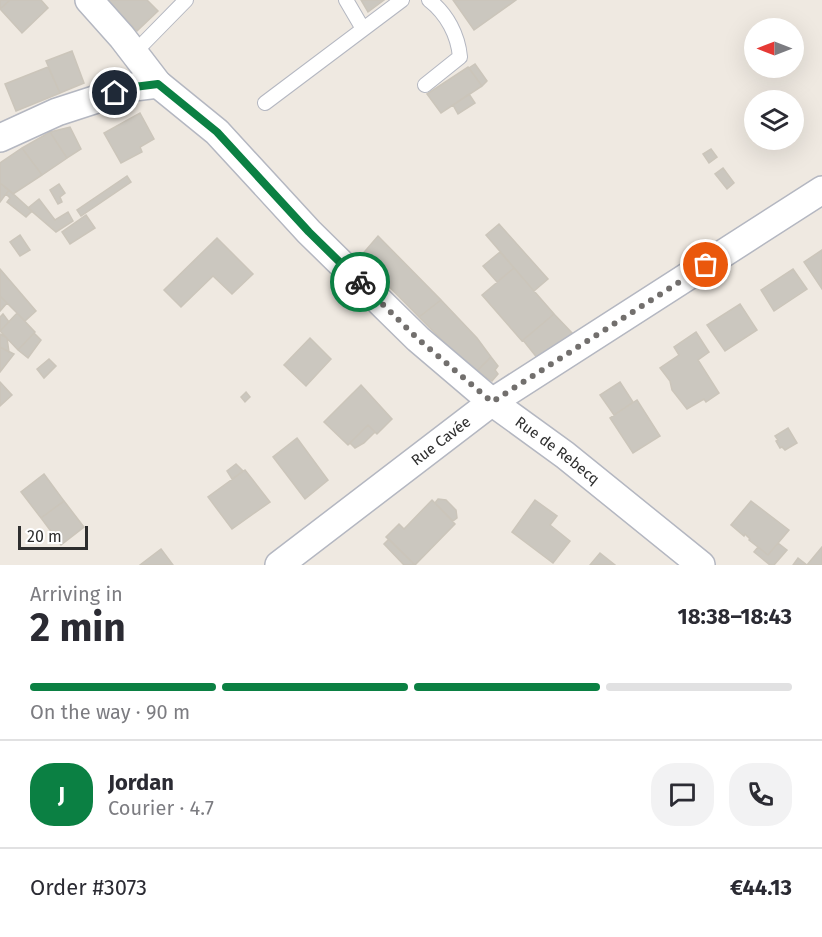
<!DOCTYPE html>
<html lang="en">
<head>
<meta charset="utf-8">
<style>
	:root { --surface:#fff; --page:#f2f2f3; --text:#2b2b33; --muted:#7c7c81; --line:#e1e1e2; --accent:#0b8043 }
	body { margin:0; font-family:"Fira Sans",sans-serif; background:var(--page); color:var(--text); height:100vh; display:flex; flex-direction:column; font-size:22px; white-space:nowrap }
	* { box-sizing:border-box; margin:0 }
	p { font-size:20px; color:var(--muted) }
	.icon { flex:none; width:33px; height:33px; fill:none; stroke:currentColor; stroke-width:2; stroke-linecap:round; stroke-linejoin:round }
	.map { position:relative; height:565px; overflow:hidden }
	.drawer { display:flex; flex-direction:column; background:var(--surface); flex:1 }
	.drawer>* { flex:none }
	.needle { width:39px; rotate:270deg }
	.fabs { position:absolute; left:744px; top:18px; display:grid; gap:12px }
	.fabs a { display:grid; place-items:center; width:60px; height:60px; border-radius:50%; background:var(--surface); box-shadow:0 6px 24px #0002; font-size:30px }
	.scale { position:absolute; left:18px; bottom:15px; width:70px; box-sizing:border-box; padding-left:6px; border:3px solid #2e2e2e; border-top:0; font-size:16px; line-height:21px; white-space:nowrap; color:#2e2e2e; -webkit-text-stroke:4px #fff; paint-order:stroke }
	.pin { position:absolute; display:grid; place-items:center; width:51px; height:51px; color:#fff; margin:-26px; border:3px solid #fff; border-radius:50%; box-shadow:0 2px 6px #0007 }
	.courier { position:absolute; display:grid; place-items:center; width:60px; height:60px; margin:-30px; border:4px solid #0b8043; border-radius:50%; background:#fff; color:#222; box-shadow:0 2px 8px #0007 }
	.summary em { font-style:normal; font-weight:700 }
	.summary div { display:flex; flex-direction:column-reverse }
	.summary { display:flex; align-items:center; justify-content:space-between; height:102px; padding:0 30px }
	h1 { font-size:39px; font-weight:700; line-height:45px }
	.bar { display:grid; grid-template-columns:repeat(4,1fr); gap:9px 6px; align-content:center; height:72px; padding:0 30px }
	.bar i { height:8px; border-radius:4px; background:var(--line) }
	.bar .selected { background:var(--accent) }
	.bar p { grid-column:span 4 }
	.line { display:flex; align-items:center; gap:15px; padding:0 30px; border-top:2px solid var(--line) }
	.line div { flex:1 }
	.round { display:grid; place-items:center; flex:none; width:63px; height:63px; border-radius:24px; background:var(--page) }
	.map>svg:first-child { display:block }
	.building { fill:#cbc7bf; stroke:#cbc5ba; stroke-width:1.5 }
	.lines { fill:none; stroke-linecap:round; stroke-linejoin:round }
	.service-casing { stroke:#b4b7c1; stroke-width:16 }
	.minor-casing { stroke:#b4b7c1; stroke-width:30 }
	.service { stroke:#fff; stroke-width:14 }
	.minor { stroke:#fff; stroke-width:27 }
	.done { stroke:#726f6d; stroke-width:6; stroke-dasharray:0 10.8 }
	.route { stroke:#0b8043; stroke-width:8 }
	.labels { text-anchor:middle; stroke-width:4.5; stroke-linejoin:round; paint-order:stroke }
	.street-label { font-size:15px; fill:#2e2e2e; stroke:#fff }
</style>
</head>
<body>
<div class="map">
<svg width="822" height="565" viewBox="0 0 822 565">
	<rect width="100%" height="100%" fill="#efe9e1"/>
	<path class="building" d="M0,0H10L0,9Z
		M10,0H41L48,8L22,33L0,9Z
		M107,0H147L158,11L137,31Z
		M361,0H384L368,12Z
		M453,0H516L474,30Z
		M72,51L84,83L60,93L46,61Z
		M475,64L487,81L482,86L469,68Z
		M48,67L60,93L16,111L5,84Z
		M468,67L482,86L441,113L427,94Z
		M469,94L475,103L458,114L453,105Z
		M140,113L154,139L140,147L142,152L121,163L104,133Z
		M70,127L81,149L67,158L50,132Z
		M50,132L67,158L42,175L22,148Z
		M22,148L42,175L13,194L0,183V163Z
		M711,149L717,157L709,163L703,154Z
		M723,168L734,183L727,189L715,174Z
		M127,176L131,182L81,216L77,210Z
		M0,183L9,190L0,202Z
		M59,184L65,193L60,197L62,202L58,204L50,190Z
		M9,190L32,211L26,217L7,202L10,198L6,194Z
		M39,199L55,220L68,212L73,221L56,232L28,208Z
		M86,215L95,228L70,244L62,232Z
		M499,224L548,279L534,291L486,235Z
		M20,235L30,250L20,256L10,242Z
		M378,236L441,300L419,317L360,257Z
		M217,238L253,274L232,294L213,276L181,307L164,290Z
		M822,250V289L804,262Z
		M500,252L514,268L497,282L483,266Z
		M514,268L554,314L522,341L482,295Z
		M0,269L36,311L25,321L0,296Z
		M793,269L807,289L774,311L761,290Z
		M0,296L7,303L0,311Z
		M441,300L477,338L491,357L477,371L457,355L419,317Z
		M740,304L757,330L725,351L707,325Z
		M17,313L35,332L18,350L0,331Z
		M3,314L9,322L0,331V317Z
		M554,314L573,334L538,359L523,340Z
		M696,332L709,352L698,360L719,393L706,402L704,399L687,409L672,390L670,381L660,368L679,355L674,347Z
		M34,333L41,340L28,358L18,350Z
		M0,334L7,338L9,352L0,347Z
		M310,338L331,359L306,386L284,365Z
		M0,347L14,354L0,372Z
		M491,357L498,366L495,370L498,374L492,381L477,371Z
		M49,359L56,366L44,378L37,369Z
		M0,382L12,395L0,406Z
		M620,382L633,402L614,415L600,395Z
		M361,385L392,419L377,434L368,425L348,445L324,422Z
		M246,392L250,397L245,402L241,397Z
		M637,400L660,436L633,453L610,418Z
		M368,425L375,432L364,443L355,448L350,443Z
		M788,428L797,443L785,450L782,447L780,448L776,441L778,440L775,436Z
		M297,438L328,480L305,499L273,457Z
		M236,464L243,471L232,479L227,471Z
		M245,470L270,502L232,529L208,497Z
		M44,474L64,501L41,518L21,492Z
		M438,499L446,500L456,510L457,518L453,521L435,503Z
		M432,500L455,524L415,565L386,537L399,524L404,529Z
		M535,500L557,516L550,525L570,541L553,563L512,532Z
		M64,501L84,527L61,545L41,518Z
		M751,501L789,530L768,555L749,540L750,539L745,534L744,536L731,525Z
		M389,539L415,565H404L384,544Z
		M778,543L787,550L774,565H770L754,552L758,547L768,555Z
		M822,547V565H793L798,558L807,565Z
		M161,549L173,565H140Z
		M600,553L615,565H590Z"/>
	<g class="lines">
		<g class="service-casing">
			<path id="service" d="M346,0L363,29
				M135,52L186,0
				M425,85L460,57C458,35 447,14 429,0
				M265,103L402,0"/>
		</g>
		<g class="minor-casing">
			<g id="minor">
				<path id="s1" d="M89,0L122,37L158,84L217,132L309,232L418,339L492,402L565,455L701,565"/>
				<path d="M0,138L57,112L134,87L158,84"/>
				<path id="s2" d="M279,565L492,402L822,190"/>
			</g>
		</g>
		<use href="#service" class="service"/>
		<use href="#minor" class="minor"/>
	</g>
	<g class="lines">
		<path class="done" d="M360,282L418,339L492,402L706,265"/>
		<path class="route" d="M115,93L134,87L158,84L217,132L309,232L360,282"/>
	</g>
	<g class="labels">
		<g class="street-label">
			<text dy="5" stroke="none"><textPath href="#s2" startOffset="204">Rue Cavée</textPath></text>
			<text dy="5" stroke="none"><textPath href="#s1" startOffset="652">Rue de Rebecq</textPath></text>
		</g>
	</g>
</svg>
<div class="fabs">
<a><svg class="needle" viewBox="-14 -14 28 28"><path d="M0-13l5 13h-10z" fill="#e53935"/><path d="M0 13l5-13h-10z" fill="#7c7c81"/></svg></a>
<a><svg class="icon" aria-label="layers" viewBox="0 0 24 24"><path d="M12 4l9 5-9 5-9-5zM3 14l9 5 9-5"/></svg></a>
</div>
<div class="scale">20 m</div>
<div class="pin" style="left:706px;top:265px;background:#ea580c"><svg class="icon" aria-label="bag" viewBox="0 0 24 24"><path d="M5 8h14l-1 12H6zM9 8a3 3 0 0 1 6 0"/></svg></div>
<div class="pin" style="left:115px;top:93px;background:#1f2937"><svg class="icon" aria-label="home" viewBox="0 0 24 24"><path d="M3 11l9-7 9 7M6 9v11h12V9"/></svg></div>
<div class="courier" style="left:360px;top:282px"><svg class="icon" aria-label="bike" viewBox="0 0 24 24"><circle cx="6" cy="16" r="4"/><circle cx="18" cy="16" r="4"/><path d="M6 16l4-8h5l3 8M10 8l3 8H6M13 5h3"/></svg></div>
</div>
<section class="drawer">
<div class="summary"><div><h1>2 min</h1><p>Arriving in</p></div><em>18:38–18:43</em></div>
<div class="bar"><i class="selected"></i><i class="selected"></i><i class="selected"></i><i></i><p>On the way · 90 m</p></div>
<div class="line" style="height:108px"><b class="round" style="background:var(--accent);color:#fff">J</b><div><b>Jordan</b><p>Courier · 4.7</p></div><a class="round"><svg class="icon" aria-label="chat" viewBox="0 0 24 24"><path d="M4 5h16v11H9l-5 4z"/></svg></a><a class="round"><svg class="icon" aria-label="phone" viewBox="0 0 24 24"><path d="M5 4h4l2 5-3 2q2 4 5 5l2-3 5 2v4C11 20 4 13 5 4z"/></svg></a></div>
<div class="line" style="height:78px"><div>Order #3073</div><b>€44.13</b></div>
</section>
</body>
</html>
